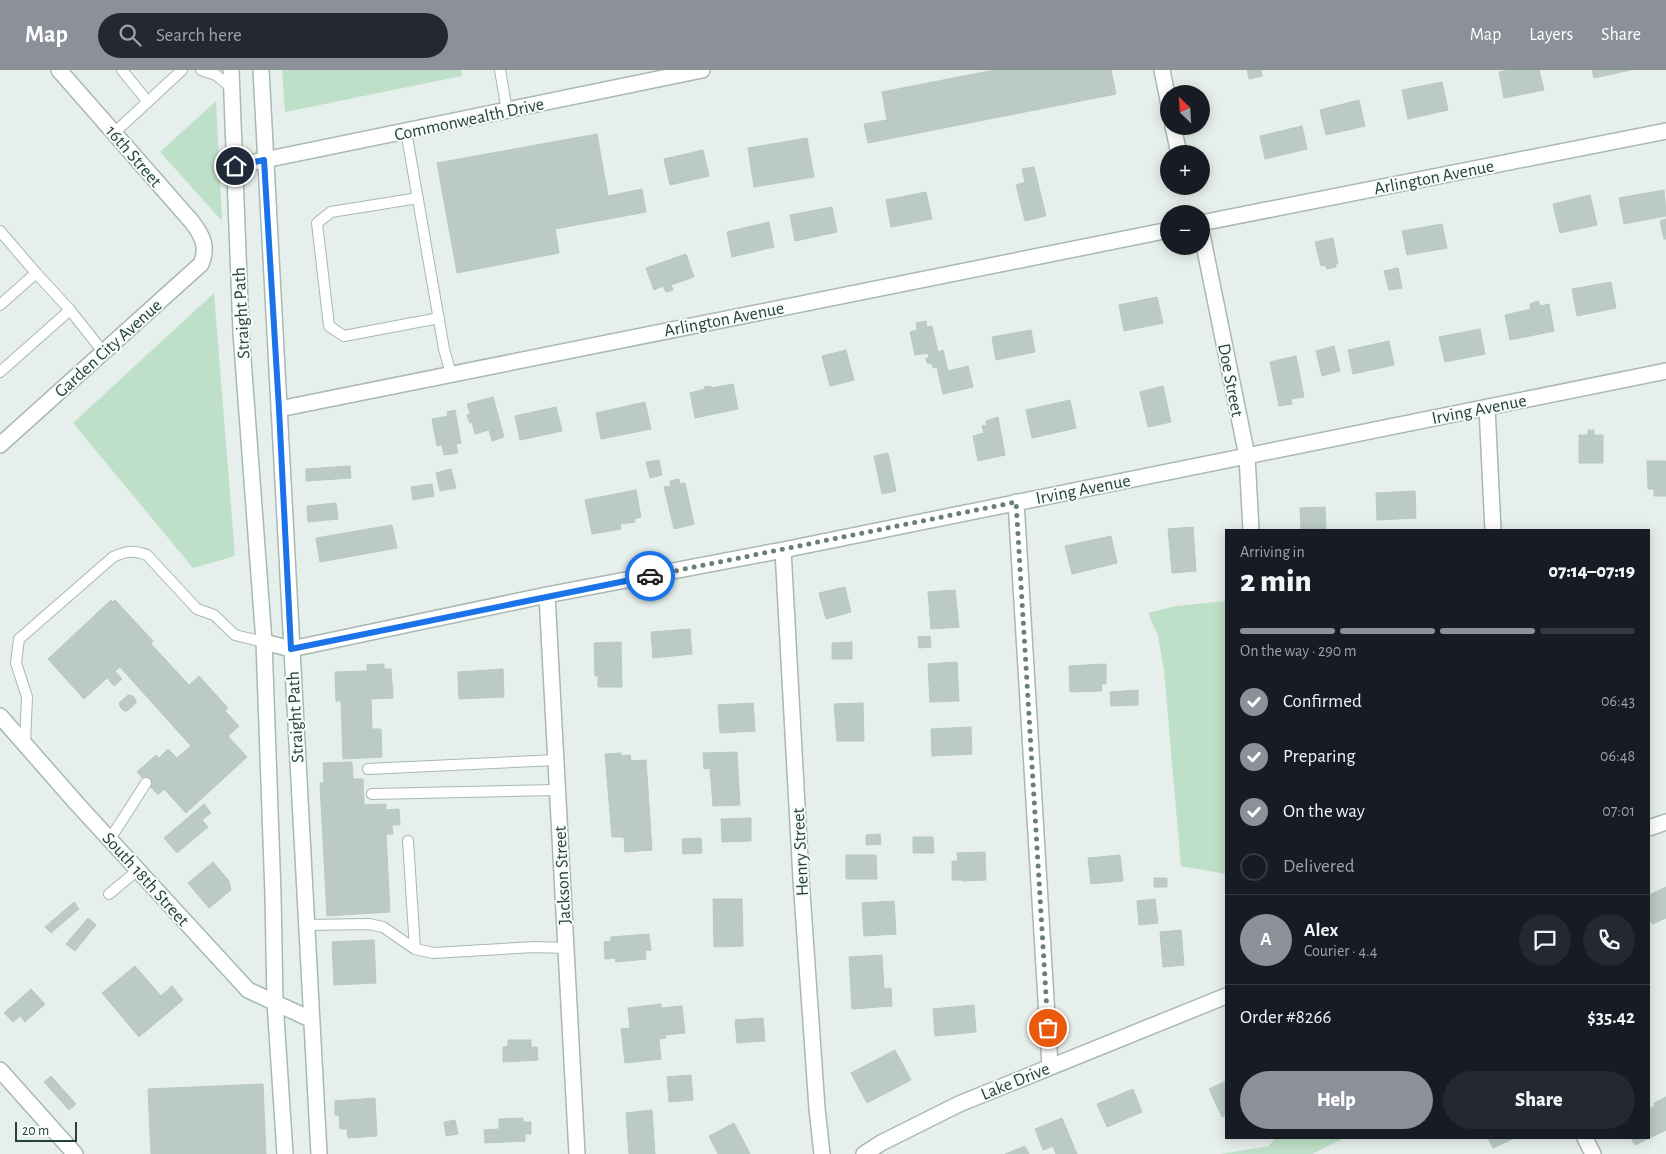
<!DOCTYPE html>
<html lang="en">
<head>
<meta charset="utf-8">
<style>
	:root { --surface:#171b24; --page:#242831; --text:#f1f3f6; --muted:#9ea1a6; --line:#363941; --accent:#8c9099 }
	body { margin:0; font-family:"Alegreya Sans",sans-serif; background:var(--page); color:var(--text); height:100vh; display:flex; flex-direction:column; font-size:19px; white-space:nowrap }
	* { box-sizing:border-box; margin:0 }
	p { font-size:16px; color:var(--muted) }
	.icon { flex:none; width:28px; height:28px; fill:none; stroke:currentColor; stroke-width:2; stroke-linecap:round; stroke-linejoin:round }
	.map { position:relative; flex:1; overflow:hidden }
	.side { position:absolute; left:1225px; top:459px; width:425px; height:610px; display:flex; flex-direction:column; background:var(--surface); border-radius:0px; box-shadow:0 2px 12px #0003 }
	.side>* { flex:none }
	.needle { width:32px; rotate:335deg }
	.buttons { position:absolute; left:1160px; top:15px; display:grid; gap:10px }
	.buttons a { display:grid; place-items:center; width:50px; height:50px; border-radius:50%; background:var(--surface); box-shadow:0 2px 12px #0003; font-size:25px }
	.scale { position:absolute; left:15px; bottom:12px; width:62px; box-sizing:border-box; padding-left:5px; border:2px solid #24423a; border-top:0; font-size:14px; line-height:18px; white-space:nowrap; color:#24423a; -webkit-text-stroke:4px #f7fbf9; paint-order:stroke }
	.pin { position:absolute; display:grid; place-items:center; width:42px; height:42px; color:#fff; margin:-21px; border:2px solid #fff; border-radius:50%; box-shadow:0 1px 5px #0007 }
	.courier { position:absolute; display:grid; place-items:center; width:50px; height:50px; margin:-25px; border:4px solid #1a73e8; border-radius:50%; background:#fff; color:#222; box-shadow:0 1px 6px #0007 }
	.summary em { font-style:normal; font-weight:800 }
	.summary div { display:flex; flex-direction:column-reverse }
	.summary { display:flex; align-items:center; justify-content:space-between; height:85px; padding:0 15px }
	h1 { font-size:32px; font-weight:800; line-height:38px }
	.bar { display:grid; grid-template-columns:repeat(4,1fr); gap:8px 5px; align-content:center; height:60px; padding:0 15px }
	.bar i { height:6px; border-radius:4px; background:var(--line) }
	.bar .active { background:var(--accent) }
	.bar p { grid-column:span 4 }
	.line { display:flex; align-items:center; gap:12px; padding:0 15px; border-top:1px solid var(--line) }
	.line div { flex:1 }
	.round { display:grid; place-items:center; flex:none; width:52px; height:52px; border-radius:26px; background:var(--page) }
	ol { padding:0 15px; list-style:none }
	li { display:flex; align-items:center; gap:15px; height:55px }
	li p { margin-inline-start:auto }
	li .icon { padding:5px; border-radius:50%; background:var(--accent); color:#fff; stroke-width:4 }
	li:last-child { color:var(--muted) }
	li i { width:28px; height:28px; border:2px solid var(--line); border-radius:50% }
	.button { display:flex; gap:10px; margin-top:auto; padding:10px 15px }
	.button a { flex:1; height:58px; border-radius:30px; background:var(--accent); color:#fff; font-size:20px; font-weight:800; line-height:58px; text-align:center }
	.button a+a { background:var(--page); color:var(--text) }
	header { display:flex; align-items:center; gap:30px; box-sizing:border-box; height:70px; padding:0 25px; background:var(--accent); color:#fff }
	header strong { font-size:24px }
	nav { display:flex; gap:28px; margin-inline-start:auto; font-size:18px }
	.search { width:350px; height:45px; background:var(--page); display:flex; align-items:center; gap:12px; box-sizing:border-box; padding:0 18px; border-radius:28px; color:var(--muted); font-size:19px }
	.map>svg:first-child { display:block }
	.green { fill:#bfe0c8 }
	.building { fill:#bbcac4; stroke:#b8c9c2 }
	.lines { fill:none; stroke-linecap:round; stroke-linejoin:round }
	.lane-casing { stroke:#a8b8b2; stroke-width:12 }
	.street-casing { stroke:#a8b8b2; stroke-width:18 }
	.secondary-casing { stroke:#a4bbb3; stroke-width:18 }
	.lane { stroke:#fff; stroke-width:10 }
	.street { stroke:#fff; stroke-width:15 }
	.secondary { stroke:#fff; stroke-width:15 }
	.done { stroke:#687f78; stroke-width:5; stroke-dasharray:0 9 }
	.route { stroke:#1a73e8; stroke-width:6 }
	.labels { text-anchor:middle; stroke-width:4; stroke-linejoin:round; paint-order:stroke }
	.street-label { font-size:18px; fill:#24423a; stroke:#f7fbf9 }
</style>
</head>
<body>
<header>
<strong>Map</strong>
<div class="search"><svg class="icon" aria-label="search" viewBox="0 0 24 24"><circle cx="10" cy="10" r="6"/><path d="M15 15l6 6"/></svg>Search here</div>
<nav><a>Map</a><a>Layers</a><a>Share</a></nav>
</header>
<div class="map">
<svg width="1666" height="1084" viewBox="0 0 1666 1084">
	<rect width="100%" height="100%" fill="#e6efeb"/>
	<path class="green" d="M282,0H461L462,6L285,42Z
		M216,31L222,151L160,82Z
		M214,223L235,486L193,498L73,353Z
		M1226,531V804L1181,796L1164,601L1158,566L1148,543L1176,536Z
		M1275,1068H1344L1312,1084H1221L1269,1076Z"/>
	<path class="building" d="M994,0H1111L1116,24L868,73L864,54L887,50L882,22Z
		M1247,0H1261L1262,6L1249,9Z
		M1510,0H1539L1544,20L1504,28L1499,2Z
		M1592,0H1631L1594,8Z
		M1442,12L1448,40L1408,49L1402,20Z
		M1359,30L1365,56L1326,65L1320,40Z
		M1302,56L1307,79L1265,89L1260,66Z
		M597,64L608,126L642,119L646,142L555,159L559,183L457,203L437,93Z
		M807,68L814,107L754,117L748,78Z
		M703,80L709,106L670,115L664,89Z
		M1034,97L1046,146L1025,151L1016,115L1025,112L1022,99Z
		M1664,120L1666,146L1624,154L1619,128Z
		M926,122L932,149L891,157L886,130Z
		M1590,125L1597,155L1560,163L1553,134Z
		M832,137L837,162L795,171L790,145Z
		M1666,149V169H1664L1660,151Z
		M769,152L774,177L732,187L727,162Z
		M1442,154L1447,178L1407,185L1402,161Z
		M1333,168L1338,194H1335L1336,197L1327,199L1325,195L1321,196L1315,172Z
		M686,184L694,207L671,215L673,220L666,222L663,216L654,220L646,198Z
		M1398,198L1402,218L1389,220L1384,201Z
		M1611,212L1616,238L1577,246L1572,219Z
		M1157,227L1163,253L1124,261L1119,235Z
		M1538,231L1541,236L1549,234L1554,261L1510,270L1505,245L1531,239L1530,234Z
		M926,251L927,257L932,256L938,282L943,280L948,301L968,296L973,317L943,324L937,297L933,298L932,294L927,293L926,288H929L928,283L915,285L910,262L917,260L916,253Z
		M1480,259L1485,284L1445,292L1439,267Z
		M1031,260L1035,282L996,290L992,267Z
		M1389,271L1394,295L1353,304L1348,280Z
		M1334,276L1340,301L1322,306L1316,281Z
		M846,280L854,310L830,316L822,286Z
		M1296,286L1304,327L1291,329L1292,334L1279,336L1270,292Z
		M733,314L738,339L695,348L690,323L705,319L704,317L711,316V318Z
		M1163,316L1171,352L1148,357L1140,322Z
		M493,327L504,367L492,371L489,360L475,364L472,352L470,353L467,345L470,344L467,334Z
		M1070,330L1076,358L1032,368L1026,340Z
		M645,332L651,359L601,369L596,343Z
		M556,337L562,361L520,370L515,346Z
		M455,340L461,373L456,374L458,383L444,385L442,375L437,376L432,349L448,346L447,342Z
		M998,347L1005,385L978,391L973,366L984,363L982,356L987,355L986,351Z
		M1588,360H1594V365H1603V393H1579V365H1588Z
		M888,383L896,421L882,424L874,386Z
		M659,390L662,405L650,408L646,392Z
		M1647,391H1666V426H1654V419H1648Z
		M350,396L351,408L306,411V399Z
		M451,399L456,418L440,421L436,403Z
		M679,409L680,414L685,413L694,454L674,459L664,417L671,416L670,411Z
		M432,414L434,426L413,430L411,417Z
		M636,420L641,447L634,449L635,452L620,454L621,459L592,464L585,430Z
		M1415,421L1416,448L1377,450L1376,423Z
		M336,433L338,449L308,452L307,436Z
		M1325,437L1326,460H1301L1300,438Z
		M392,455L397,478L320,492L316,468Z
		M1193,457L1196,501L1172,503L1168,459Z
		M1111,466L1117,493L1072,504L1065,476Z
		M845,517L851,542L826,549L819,523Z
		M955,520L959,557L931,559L928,522Z
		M111,530L113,532L115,530L153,571L151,574L189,615L199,606L228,638L225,641L239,656L228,666L247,687L186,743L164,719L158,725L137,702L156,685L159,688L168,679L177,688L191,676L120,597L115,601L122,609L114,616L107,608L84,629L48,589Z
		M690,559L692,584L653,588L651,562Z
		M930,566L931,577L919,578L918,567Z
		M621,572L622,617H598V606H595L594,573Z
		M852,572V589H832V573Z
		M957,592L959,631L930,632L928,594Z
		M384,594V599H391L393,628L371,629L372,659H381L382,687L343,689L341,631H336L335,602L367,601V595Z
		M1106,594V614H1101L1102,621L1070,622L1069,596Z
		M503,599L504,627L459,629L458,602Z
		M1138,620V635L1111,636L1110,622Z
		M128,625L133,626L136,630V633L127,641H124L120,637L119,633Z
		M753,633L755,661L720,663L718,635Z
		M863,633L864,671H837L834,634Z
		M971,657L972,684L932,686L931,659Z
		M737,682L740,735L713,736L710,698L704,699L703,683Z
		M621,683V686L630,685L631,691L646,690L652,780L625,782L624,767H612L605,684Z
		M352,692L353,709H363L364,735L386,734V740L399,739L400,755H392L393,764H386L390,842L327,846L320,713H324L323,693Z
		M204,734L211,743L202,750L208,757L177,783L164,768Z
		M751,748V771L722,772L721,749Z
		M880,764L881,774L866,775V765Z
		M913,767H933L934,783H913Z
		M701,768L702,783L683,784L682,769Z
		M985,782L986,810L962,811V810H952V791H958L957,783Z
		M846,785H876L877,809H846Z
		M1120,785L1123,811L1091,814L1088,788Z
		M213,792L229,811L231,820L209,838L188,813Z
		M1154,808H1167V817H1154Z
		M1666,817V848L1652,854L1649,847V825Z
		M713,829H742L743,876L714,877Z
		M1155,829L1158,853L1139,855L1137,831Z
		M894,831L896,864L864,866L862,833Z
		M74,832L79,839L51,863L45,857Z
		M88,848L96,855L75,881L66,874Z
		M1181,860L1184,895L1163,897L1160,862Z
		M649,864L651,880L645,881L646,889L616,892L615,888L605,889L604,872L611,871V867Z
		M374,870L376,913L334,915L332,872Z
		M882,885L884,919L891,918L892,936L852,939L849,887Z
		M135,896L161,926L172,916L183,930L139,967L102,923Z
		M31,919L45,934L25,952L20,946L13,952L4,943Z
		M661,934V938L682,936L685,963L665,965L666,968L659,969L661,989L625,993L621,959L630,958L628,938Z
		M974,935L976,962L935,966L933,939Z
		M763,948L765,971L737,973L735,950Z
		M508,970H531V977H537L538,990L503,992V977L508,976Z
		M895,980L911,1010L867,1033L851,1003Z
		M691,1005L693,1030L669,1032L667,1007Z
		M51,1006L76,1034L69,1040L44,1012Z
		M1226,1011V1045L1222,1047L1209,1019Z
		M263,1014L266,1084H151L148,1019Z
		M1133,1019L1142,1042L1107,1057L1097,1034Z
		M1666,1027V1060L1635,1075L1631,1068H1649V1039L1655,1036L1654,1033Z
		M375,1028L377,1066L348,1068L347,1059H340L339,1045H335V1031Z
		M652,1040L655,1084H629L626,1043Z
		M523,1048V1052H531V1064H525V1071L485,1073L484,1060L499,1059V1049Z
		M1062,1048L1077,1084H1056L1053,1076L1043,1080L1035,1059Z
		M455,1050L458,1064L446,1066L444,1052Z
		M734,1053L750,1084H718L709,1066Z
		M1488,1068H1514L1493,1078Z
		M1025,1076L1029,1084H1005Z"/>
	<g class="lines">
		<g class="lane-casing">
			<path id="lane" d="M122,0L148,32
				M201,0L216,5L232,18
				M500,0L507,41
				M406,61L444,279L451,304
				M114,63L182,0
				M418,128L331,142L317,153L329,256L344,266L439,248
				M0,161L36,203
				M0,235L36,203L70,240L104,283
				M0,302L70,240
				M25,674L27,627L16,593L19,569L113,487C126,481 133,480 147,485L197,539L214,545L235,565L264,572
				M368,699L556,690
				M372,724L557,720
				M110,769L146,713
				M408,771L415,879
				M109,824L138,800
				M305,855L369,854L383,857L415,879L433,883L535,877L566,878"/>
		</g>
		<g class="street-casing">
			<path id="street" d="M1162,0L1169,35
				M1173,56L1179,84
				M235,96L702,0
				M1201,153L1666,61
				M1201,160L1247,386L1251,460
				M1487,337L1493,460
				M279,339L1169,160
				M0,375L201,194C208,178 203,166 192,152L59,0
				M1016,432L1050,996
				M783,480L801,809L817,1038L822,1084
				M547,525L577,1084
				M264,572L291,579L547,525L783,480L1666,301
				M1649,758L1666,752
				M0,1000L75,1084
				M1585,1068L1593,1084
				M864,1084L881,1073L959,1034L1226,926"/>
		</g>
		<g class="secondary-casing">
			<path id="secondary" d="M231,0L241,262L264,572L273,825L275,932L285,1084
				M261,0L319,1084
				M0,646L79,736L248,920L310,949"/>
		</g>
		<use href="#lane" class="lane"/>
		<use href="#street" class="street"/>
		<use href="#secondary" class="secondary"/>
	</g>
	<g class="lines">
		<path class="done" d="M650,506L1016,432L1048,958"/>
		<path class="route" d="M235,96L264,90L279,339L291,579L650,506"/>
	</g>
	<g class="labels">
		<g class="street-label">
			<text transform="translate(469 49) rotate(-12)" y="6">Commonwealth Drive</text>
			<text transform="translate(134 86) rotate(49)" y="6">16th Street</text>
			<text transform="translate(1434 107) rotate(-11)" y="6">Arlington Avenue</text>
			<text transform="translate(241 243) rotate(-93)" y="6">Straight Path</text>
			<text transform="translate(724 249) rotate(-11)" y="6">Arlington Avenue</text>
			<text transform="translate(108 278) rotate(-42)" y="6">Garden City Avenue</text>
			<text transform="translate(1231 310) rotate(79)" y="6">Doe Street</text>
			<text transform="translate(1479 339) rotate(-11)" y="6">Irving Avenue</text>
			<text transform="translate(1083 419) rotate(-11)" y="6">Irving Avenue</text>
			<text transform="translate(295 647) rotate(-93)" y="6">Straight Path</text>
			<text transform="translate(800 782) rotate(-93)" y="6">Henry Street</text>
			<text transform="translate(562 805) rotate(-93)" y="6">Jackson Street</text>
			<text transform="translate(146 809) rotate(48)" y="6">South 18th Street</text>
			<text transform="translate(1015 1011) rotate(-22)" y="6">Lake Drive</text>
		</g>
	</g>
</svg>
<div class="buttons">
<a><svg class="needle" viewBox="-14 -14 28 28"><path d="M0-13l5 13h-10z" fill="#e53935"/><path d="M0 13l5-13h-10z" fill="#9ea1a6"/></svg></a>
<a>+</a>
<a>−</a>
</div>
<div class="scale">20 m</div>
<div class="pin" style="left:1048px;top:958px;background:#ea580c"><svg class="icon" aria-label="bag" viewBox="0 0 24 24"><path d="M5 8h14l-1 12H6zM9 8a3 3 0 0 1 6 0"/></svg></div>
<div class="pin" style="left:235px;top:96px;background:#1f2937"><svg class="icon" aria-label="home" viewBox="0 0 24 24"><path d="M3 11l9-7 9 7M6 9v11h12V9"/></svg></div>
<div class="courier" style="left:650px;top:506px"><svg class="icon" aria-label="car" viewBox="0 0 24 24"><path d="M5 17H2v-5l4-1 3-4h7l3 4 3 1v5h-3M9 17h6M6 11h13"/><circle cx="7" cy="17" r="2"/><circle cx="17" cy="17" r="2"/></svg></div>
<section class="side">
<div class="summary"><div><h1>2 min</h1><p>Arriving in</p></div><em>07:14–07:19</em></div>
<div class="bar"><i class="active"></i><i class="active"></i><i class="active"></i><i></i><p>On the way · 290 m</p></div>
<ol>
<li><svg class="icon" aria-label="check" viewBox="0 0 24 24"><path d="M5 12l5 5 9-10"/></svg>Confirmed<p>06:43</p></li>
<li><svg class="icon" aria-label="check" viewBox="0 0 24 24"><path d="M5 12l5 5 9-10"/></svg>Preparing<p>06:48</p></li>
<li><svg class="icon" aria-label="check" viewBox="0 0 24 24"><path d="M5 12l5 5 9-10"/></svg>On the way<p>07:01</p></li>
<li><i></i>Delivered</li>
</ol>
<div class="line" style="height:90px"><b class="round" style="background:var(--accent);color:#fff">A</b><div><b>Alex</b><p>Courier · 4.4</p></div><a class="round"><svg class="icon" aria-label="chat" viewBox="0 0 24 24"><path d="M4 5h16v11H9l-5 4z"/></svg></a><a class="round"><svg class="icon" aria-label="phone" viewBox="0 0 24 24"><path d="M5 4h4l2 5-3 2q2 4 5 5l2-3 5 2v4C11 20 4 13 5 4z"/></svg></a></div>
<div class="line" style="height:65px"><div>Order #8266</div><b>$35.42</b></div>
<div class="button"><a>Help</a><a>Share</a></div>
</section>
</div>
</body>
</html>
